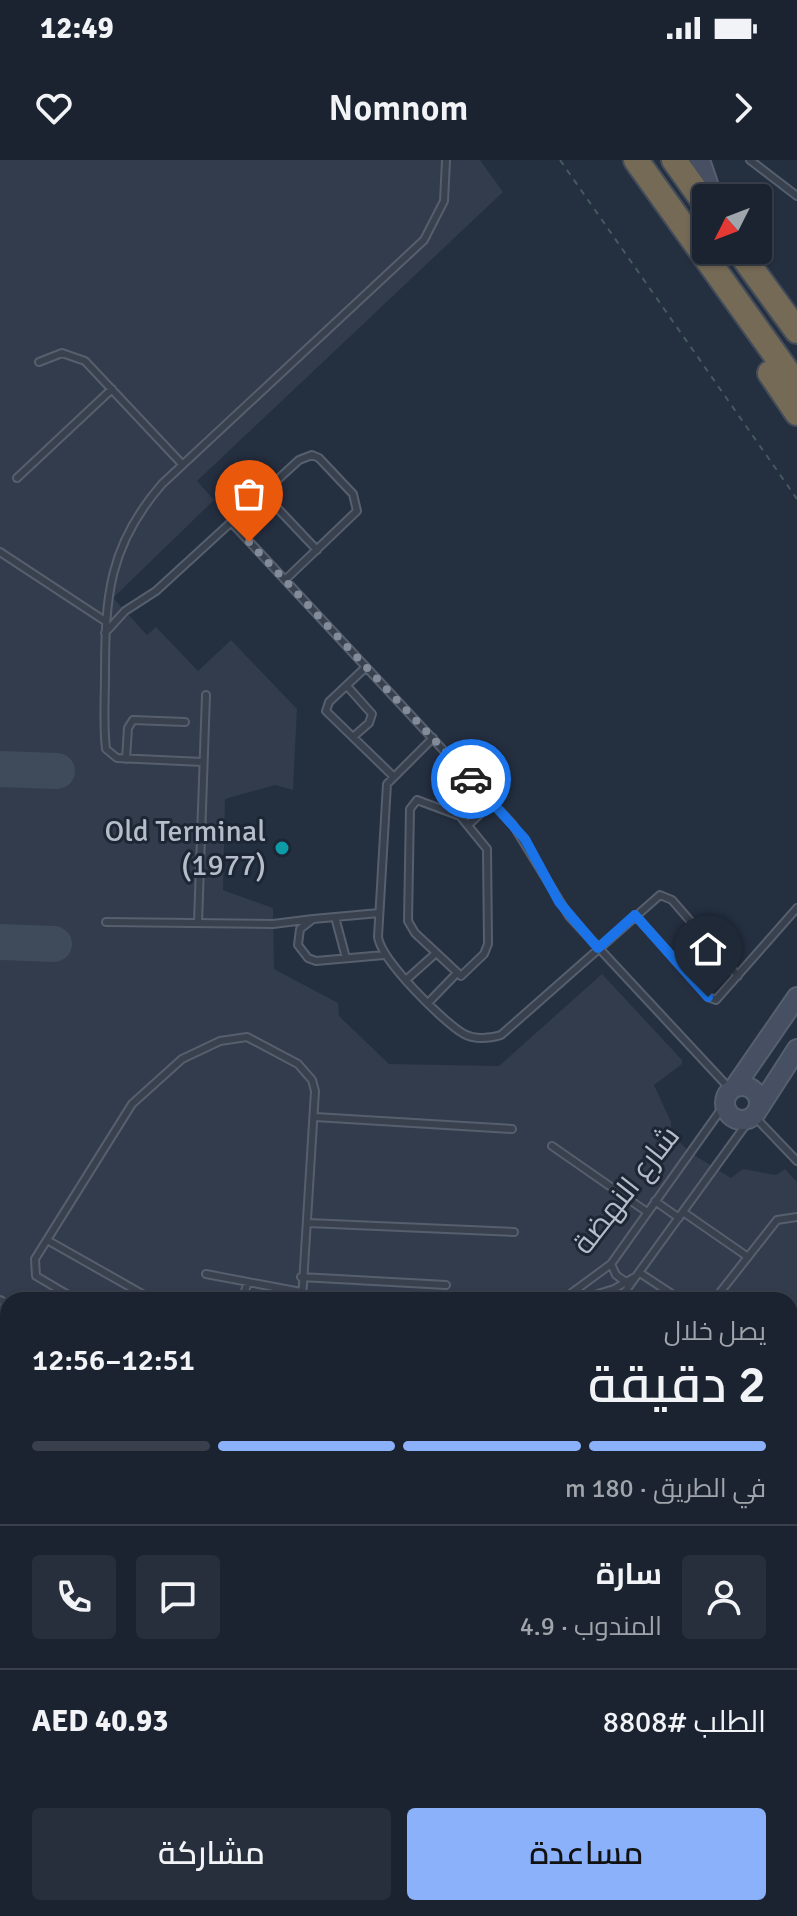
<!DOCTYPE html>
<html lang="ar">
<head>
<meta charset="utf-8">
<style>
	:root { --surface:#1b2330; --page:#282f3c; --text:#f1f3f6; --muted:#a0a4ab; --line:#39404c; --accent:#8ab1f9 }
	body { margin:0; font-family:Signika,Cairo,sans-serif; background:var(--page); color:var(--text); direction:rtl; height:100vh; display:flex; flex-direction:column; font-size:30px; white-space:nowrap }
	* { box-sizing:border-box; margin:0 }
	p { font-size:26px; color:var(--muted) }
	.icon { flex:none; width:44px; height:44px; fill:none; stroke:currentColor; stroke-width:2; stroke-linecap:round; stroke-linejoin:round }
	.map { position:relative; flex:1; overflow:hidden; direction:ltr }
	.side { position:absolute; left:0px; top:1132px; width:798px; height:624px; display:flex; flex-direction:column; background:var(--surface); border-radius:24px 24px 0 0; box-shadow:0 2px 6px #0004,0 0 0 2px var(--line); direction:rtl }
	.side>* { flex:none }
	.needle { width:52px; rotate:228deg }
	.buttons { position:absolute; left:692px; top:24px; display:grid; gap:16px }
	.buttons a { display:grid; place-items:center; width:80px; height:80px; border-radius:8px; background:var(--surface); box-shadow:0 2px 6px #0004,0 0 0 2px var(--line); font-size:40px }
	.pin { position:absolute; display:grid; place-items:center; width:68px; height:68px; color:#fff; margin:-82px -34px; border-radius:50% 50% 50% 0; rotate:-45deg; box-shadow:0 0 8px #0007 }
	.pin .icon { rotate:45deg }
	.courier { position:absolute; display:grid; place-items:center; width:80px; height:80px; margin:-40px; border:6px solid #1a73e8; border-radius:50%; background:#fff; color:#222; box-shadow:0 2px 10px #0007 }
	.headline em { font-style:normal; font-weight:600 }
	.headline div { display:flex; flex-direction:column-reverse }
	.headline { display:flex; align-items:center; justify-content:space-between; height:136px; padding:0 32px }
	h1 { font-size:52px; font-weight:600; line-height:60px }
	.bar { display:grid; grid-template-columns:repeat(4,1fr); gap:12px 8px; align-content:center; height:96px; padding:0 32px }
	.bar i { height:10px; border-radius:6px; background:var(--line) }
	.bar .active { background:var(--accent) }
	.bar p { grid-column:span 4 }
	.line { display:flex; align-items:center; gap:20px; padding:0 32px; border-top:2px solid var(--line) }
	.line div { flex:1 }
	.round { display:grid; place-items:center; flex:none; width:84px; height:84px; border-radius:8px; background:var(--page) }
	.action { display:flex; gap:16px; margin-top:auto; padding:16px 32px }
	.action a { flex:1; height:92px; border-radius:8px; background:var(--accent); color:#111; font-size:32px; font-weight:600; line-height:92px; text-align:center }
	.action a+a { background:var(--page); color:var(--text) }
	.status { display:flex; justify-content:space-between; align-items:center; height:56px; padding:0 40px; background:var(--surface); direction:ltr }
	.status svg { height:22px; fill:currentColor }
	header { display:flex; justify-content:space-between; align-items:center; height:104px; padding:0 32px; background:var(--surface); font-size:36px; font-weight:600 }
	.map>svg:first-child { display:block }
	.airport { fill:#323c4c; fill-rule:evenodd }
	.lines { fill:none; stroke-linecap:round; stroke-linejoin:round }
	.taxiway { stroke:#3f4a5b; stroke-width:36 }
	.lane-casing { stroke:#565f6d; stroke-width:10 }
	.secondary-casing { stroke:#565f6d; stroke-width:22 }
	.highway-casing { stroke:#434c5a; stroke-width:28 }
	.path { stroke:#455a5d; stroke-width:2; stroke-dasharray:6 6; stroke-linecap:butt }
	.lane { stroke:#39414f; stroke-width:6 }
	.secondary { stroke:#465062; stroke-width:18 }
	.highway { stroke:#756a55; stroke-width:24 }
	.done { stroke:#828b9a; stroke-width:8; stroke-dasharray:0 14.4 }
	.route { stroke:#1a73e8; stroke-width:10 }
	.culture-dot { fill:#0f9aa8; stroke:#1d2634; stroke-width:3 }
	.labels { text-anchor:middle; stroke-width:6; stroke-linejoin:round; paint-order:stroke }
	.poi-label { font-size:30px; fill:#b5bcca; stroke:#1d2634; text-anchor:end }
	.street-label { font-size:30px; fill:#b5bcca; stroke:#1d2634 }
</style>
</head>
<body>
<div class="status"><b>12:49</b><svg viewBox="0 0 49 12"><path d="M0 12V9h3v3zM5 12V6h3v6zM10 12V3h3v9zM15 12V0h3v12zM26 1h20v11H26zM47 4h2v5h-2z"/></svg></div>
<header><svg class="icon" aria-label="forward" viewBox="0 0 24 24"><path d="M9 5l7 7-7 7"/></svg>Nomnom<svg class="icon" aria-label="heart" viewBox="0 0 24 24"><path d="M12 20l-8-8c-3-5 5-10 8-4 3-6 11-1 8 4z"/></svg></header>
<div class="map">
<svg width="797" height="1756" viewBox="0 0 797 1756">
	<rect width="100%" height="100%" fill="#242f40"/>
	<path class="airport" d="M0,0H480L503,32L197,321L214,340L113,438L147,475L156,467L198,511L231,480L297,549L293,630L275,625L225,639L223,730L273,748L274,809L338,843L339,856L389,904L499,906L602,814L682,900V904L654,925L671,962V974L691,993L731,1018L743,1009L776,1015L785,1009L797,1022V1756H0ZM8,1140H790V1748H8Z"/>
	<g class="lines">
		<path class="taxiway" d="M0,609L57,611
			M0,782L54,784"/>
		<g class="lane-casing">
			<path id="lane" d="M750,0L797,36
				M39,202L62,193L85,201L182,304
				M17,318L112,229
				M263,333L317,390
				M231,362L513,665L569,756L731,930
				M0,392L105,461
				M105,473L125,451L156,431L299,300L312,295L319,298L353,334L357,351L285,420
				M366,507L329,542L326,551L392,615
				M347,526L372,554L369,563L353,577
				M433,578L387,624L378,777C381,800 443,862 464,874C476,880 488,879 501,875L660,735L672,740L738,816
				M126,599L128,568L133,560L185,562
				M203,602L117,598L106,589C103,564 105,539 105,514C105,436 109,385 162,324L424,80L444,41L446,0
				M417,640L460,656L487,689L488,784L484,794L461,816L415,773L408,761L410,649Z
				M469,664L493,642
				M379,753L313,759L300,769L298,785L308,798L316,801L384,795
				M635,755L708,837L716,840L797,748
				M335,757L346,798
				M106,762L273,764L313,759
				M198,763L206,535
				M407,819L435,794
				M429,842L456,814
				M754,956L797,1001
				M315,957L512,969
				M552,986L647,1052
				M655,1041L679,1058
				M683,1052L748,1097
				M308,1063L514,1072
				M47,1080L153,1140
				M611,1104L616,1115L626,1122
				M640,1113L681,1140
				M206,1114L301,1132
				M301,1117L446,1125
				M0,1140L8,1144
				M77,1140L36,1116L35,1099L132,944L182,899L220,881L247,877L298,904L312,920L315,931L302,1140
				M242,1140L248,1122
				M562,1140L611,1104L725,944
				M578,1140L614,1129L633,1118
				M619,1140L750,959
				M714,1140L777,1060L797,1057
				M790,1277L797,1278
				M0,1336L8,1332
				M790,1487L797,1496
				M0,1531L8,1537
				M790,1570L797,1581
				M0,1576L8,1582
				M4,1649L8,1642
				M93,1748L94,1756
				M240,1748L251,1756
				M473,1748L476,1756
				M682,1748L685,1756
				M111,1756L117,1748
				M190,1756L195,1748
				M294,1756L299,1748
				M700,1756L714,1748"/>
		</g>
		<g class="secondary-casing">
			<path id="secondary" d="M700,0L713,38
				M725 943a17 17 0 1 1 34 0a17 17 0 1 1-34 0Z
				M734,928L797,837
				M757,951L797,889"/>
		</g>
		<g class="highway-casing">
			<path id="highway" d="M636,0L797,225
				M674,0L706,45
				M738,90L797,171
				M770,213L797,253"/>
		</g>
		<path class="path" d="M560,0L797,339"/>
		<use href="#lane" class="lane"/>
		<use href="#secondary" class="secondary"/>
		<use href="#highway" class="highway"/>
	</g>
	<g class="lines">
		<path class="done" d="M249,382L471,619"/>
		<path class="route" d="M471,619L525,679L559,742L598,788L635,755L708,837"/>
	</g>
	<circle class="culture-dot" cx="282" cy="688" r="8"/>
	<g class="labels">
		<g class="poi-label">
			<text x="266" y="681">Old Terminal<tspan x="266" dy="34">(1977)</tspan></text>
		</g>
		<g class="street-label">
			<text transform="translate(626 1030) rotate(-52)" y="10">شارع النهضة</text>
		</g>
	</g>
</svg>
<div class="buttons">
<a><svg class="needle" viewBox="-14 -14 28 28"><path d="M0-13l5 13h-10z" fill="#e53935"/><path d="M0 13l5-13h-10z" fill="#a0a4ab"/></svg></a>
</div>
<div class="pin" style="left:249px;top:382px;background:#ea580c"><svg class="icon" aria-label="bag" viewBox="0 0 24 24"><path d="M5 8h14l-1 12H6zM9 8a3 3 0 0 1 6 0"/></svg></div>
<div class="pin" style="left:708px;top:837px;background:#1f2937"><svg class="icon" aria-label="home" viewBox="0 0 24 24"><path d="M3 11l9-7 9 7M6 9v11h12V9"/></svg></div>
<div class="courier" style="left:471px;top:619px"><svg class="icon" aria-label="car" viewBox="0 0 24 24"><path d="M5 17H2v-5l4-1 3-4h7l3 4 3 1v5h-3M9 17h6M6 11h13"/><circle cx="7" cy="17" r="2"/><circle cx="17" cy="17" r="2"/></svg></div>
<section class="side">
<div class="headline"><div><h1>2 دقيقة</h1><p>يصل خلال</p></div><em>12:51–12:56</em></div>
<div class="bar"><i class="active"></i><i class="active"></i><i class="active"></i><i></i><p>في الطريق · 180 m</p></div>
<div class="line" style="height:144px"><a class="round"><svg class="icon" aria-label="person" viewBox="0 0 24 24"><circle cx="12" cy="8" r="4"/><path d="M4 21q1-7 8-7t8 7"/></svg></a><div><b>سارة</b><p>المندوب · 4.9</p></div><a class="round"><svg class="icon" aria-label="chat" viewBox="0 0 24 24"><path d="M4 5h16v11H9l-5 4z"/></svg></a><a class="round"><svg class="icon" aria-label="phone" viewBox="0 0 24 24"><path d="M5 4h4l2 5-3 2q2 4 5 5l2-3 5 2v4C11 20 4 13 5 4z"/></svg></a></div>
<div class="line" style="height:104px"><div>الطلب #8808</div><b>AED 40.93</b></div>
<div class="action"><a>مساعدة</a><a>مشاركة</a></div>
</section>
</div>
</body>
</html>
